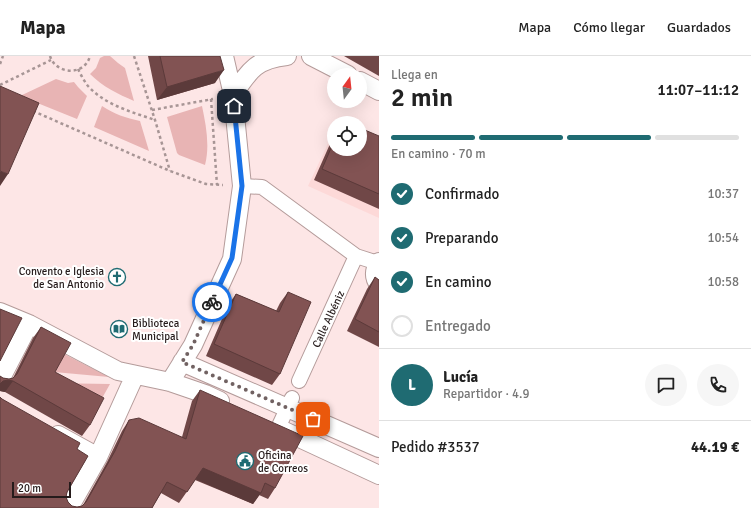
<!DOCTYPE html>
<html lang="es">
<head>
<meta charset="utf-8">
<style>
	:root { --surface:#fff; --page:#f6f6f6; --text:#222; --muted:#767676; --line:#e0e0e0; --accent:#1f6b72 }
	body { margin:0; font-family:Signika,sans-serif; background:var(--page); color:var(--text); height:100vh; display:flex; flex-direction:column; font-size:15px; white-space:nowrap }
	* { box-sizing:border-box; margin:0 }
	p { font-size:13px; color:var(--muted) }
	.icon { flex:none; width:22px; height:22px; fill:none; stroke:currentColor; stroke-width:2; stroke-linecap:round; stroke-linejoin:round }
	.map { position:relative; flex:1; overflow:hidden }
	.side { display:flex; flex-direction:column; background:var(--surface); width:372px }
	.side>* { flex:none }
	.needle { width:26px; rotate:15deg }
	.buttons { position:absolute; left:327px; top:12px; display:grid; gap:8px }
	.buttons a { display:grid; place-items:center; width:40px; height:40px; border-radius:50%; background:var(--surface); box-shadow:0 4px 16px #0002; font-size:20px }
	.scale { position:absolute; left:12px; bottom:10px; width:59px; box-sizing:border-box; padding-left:4px; border:2px solid #251b1b; border-top:0; font-size:11px; line-height:14px; white-space:nowrap; color:#251b1b; -webkit-text-stroke:3px #fff; paint-order:stroke }
	.pin { position:absolute; display:grid; place-items:center; width:34px; height:34px; color:#fff; margin:-17px; border-radius:8px; box-shadow:0 2px 6px #0006 }
	.courier { position:absolute; display:grid; place-items:center; width:40px; height:40px; margin:-20px; border:3px solid #1a73e8; border-radius:50%; background:#fff; color:#222; box-shadow:0 1px 5px #0007 }
	.summary em { font-style:normal; font-weight:600 }
	.summary div { display:flex; flex-direction:column-reverse }
	.summary { display:flex; align-items:center; justify-content:space-between; height:68px; padding:0 12px }
	h1 { font-size:26px; font-weight:600; line-height:30px }
	.bar { display:grid; grid-template-columns:repeat(4,1fr); gap:6px 4px; align-content:center; height:48px; padding:0 12px }
	.bar i { height:5px; border-radius:3px; background:var(--line) }
	.bar .active { background:var(--accent) }
	.bar p { grid-column:span 4 }
	.line { display:flex; align-items:center; gap:10px; padding:0 12px; border-top:1px solid var(--line) }
	.line div { flex:1 }
	.round { display:grid; place-items:center; flex:none; width:42px; height:42px; border-radius:21px; background:var(--page) }
	ol { padding:0 12px; list-style:none }
	li { display:flex; align-items:center; gap:12px; height:44px }
	li p { margin-inline-start:auto }
	li .icon { padding:4px; border-radius:50%; background:var(--accent); color:#fff; stroke-width:4 }
	li:last-child { color:var(--muted) }
	li i { width:22px; height:22px; border:2px solid var(--line); border-radius:50% }
	header { display:flex; align-items:center; gap:24px; box-sizing:border-box; height:56px; padding:0 20px; background:var(--surface); border-bottom:1px solid var(--line) }
	header strong { font-size:19px }
	nav { display:flex; gap:22px; margin-inline-start:auto; font-size:14px }
	main { display:flex; flex:1; min-height:0 }
	.map>svg:first-child { display:block }
	.built { fill:#fdd9d8 }
	.green { fill:#e8b4b4 }
	.lines { fill:none; stroke-linecap:round; stroke-linejoin:round }
	.pedestrian-casing { stroke:#b49b9a; stroke-width:16 }
	.minor-casing { stroke:#b49b9a; stroke-width:20 }
	.path { stroke:#a79595; stroke-width:2.5; stroke-dasharray:3 3; stroke-linecap:butt }
	.pedestrian { stroke:#fff; stroke-width:14 }
	.minor { stroke:#fff; stroke-width:18 }
	.wall { fill:#704747 }
	.shaded-wall { fill:#5b3a3a }
	.building { fill:#825353; stroke:#5b3a3a }
	.done { stroke:#716262; stroke-width:4; stroke-dasharray:0 7.2 }
	.route { stroke:#1a73e8; stroke-width:5 }
	.labels { text-anchor:middle; stroke-width:4; stroke-linejoin:round; paint-order:stroke }
	.poi-label { font-size:11px; fill:#251b1b; stroke:#fff; text-anchor:start }
	.street-label { font-size:11px; fill:#251b1b; stroke:#fff }
</style>
</head>
<body>
<header>
<strong>Mapa</strong>
<nav><a>Mapa</a><a>Cómo llegar</a><a>Guardados</a></nav>
</header>
<main>
<div class="map">
<svg width="379" height="452" viewBox="0 0 379 452">
	<rect width="100%" height="100%" fill="#fde6e6"/>
	<path class="built" d="M334,75V93H360L379,91V162L308,130Z"/>
	<path class="green" d="M104,0H110L118,7L125,12L134,45C118,38 103,31 90,18L96,12L100,2Z
		M56,23L68,27L74,26L78,31L87,40L77,63L20,40Z
		M102,50C114,58 126,62 140,65L149,95L94,71Z
		M202,50C206,69 210,90 205,109L179,99L177,97L167,61Z
		M64,298L109,321L54,316Z
		M48,327L110,328L96,353Z"/>
	<g class="lines">
		<g class="pedestrian-casing">
			<path id="pedestrian" d="M242,130L262,131L356,200L378,207
				M299,325L356,200
				M278,372L292,342"/>
		</g>
		<g class="minor-casing">
			<path id="minor" d="M311,0L348,19
				M360,25L379,35
				M233,39C249,15 256,3 287,0
				M379,206C374,214 373,221 379,229
				M0,256L29,268L118,315L170,326L205,338L220,345
				M182,306L379,392
				M0,324L29,268
				M170,326L193,289L232,203L242,130L233,39L224,0
				M280,373L379,419
				M58,379L98,401
				M69,452L98,401L135,319"/>
		</g>
		<path class="path" d="M50,0C56,19 85,20 90,0
			M134,0L155,64L170,115
			M0,8L3,0
			M78,13C81,19 84,25 88,30C105,49 132,56 155,64
			M0,29L51,4
			M211,43L217,129
			M152,54L213,43
			M33,55L170,115L206,128L223,129"/>
		<use href="#pedestrian" class="pedestrian"/>
		<use href="#minor" class="minor"/>
	</g>
	<path class="wall" d="M148,0H220L215,27L157,44Z
		M344,0H379V20Z
		M334,79V93L379,80V153L314,124Z
		M375,221L379,224V291L347,275L367,233Z
		M288,236L280,318L272,329L206,300L228,249L236,238L276,255L280,247Z
		M41,271L55,316L90,369L82,380L5,336L0,335V320L3,322L9,323L13,322L33,282Z
		M200,334L275,432L268,443L259,439L253,448L195,424L179,447L161,437L152,452H0L2,343L77,393L66,441L68,446L72,450L77,451L82,450L83,449L107,406L122,375L129,364L182,381L192,345Z"/>
	<path class="shaded-wall" d="M224,14L215,27L157,44L167,31Z
		M0,115L8,118L0,130Z
		M8,324L13,325L5,336L0,335V328L3,325Z
		M203,412L261,437L253,448L195,423Z"/>
	<path class="building" d="M160,0H220L224,14L167,31Z
		M0,30L39,47L8,118L0,115Z
		M343,64L349,67H342Z
		M360,72L379,80V138L322,113L334,85V93H360Z
		M375,221L379,224V276L355,263Z
		M288,236L311,246L280,318L214,288L236,238L279,256Z
		M0,253L22,262L0,305Z
		M41,271L71,287L55,316L104,342L90,369L13,325L8,324L3,325L0,328V320L3,322L9,323L13,322L17,318Z
		M200,334L303,380L275,432L265,427L261,437L203,412L187,436L167,426L152,452H0V341L2,343L80,387L77,393L88,400L67,436L66,441L68,446L72,450L77,451L82,450L86,446L115,395L129,364L139,362L186,383Z"/>
	<g class="lines">
		<path class="done" d="M212,246L193,289L182,306L313,363"/>
		<path class="route" d="M212,246L232,202L242,130L234,50"/>
	</g>
	<defs>
		<g id="church-ring" transform="scale(0.9)"><circle r="9.5" fill="#fff" stroke="#1f6b72" stroke-width="1.5"/><path d="M-1.2-6h2.4v3.5h3.3v2.4h-3.3V6h-2.4V-.1h-3.3v-2.4h3.3Z" fill="#1f6b72"/></g>
		<g id="library-ring" transform="scale(0.9)"><circle r="9.5" fill="#fff" stroke="#1f6b72" stroke-width="1.5"/><path d="M-6-4Q-3-5.5-.7-3.5V5Q-3 3-6 4ZM6-4Q3-5.5 .7-3.5V5Q3 3 6 4Z" fill="#1f6b72"/></g>
		<g id="civic-ring" transform="scale(0.9)"><circle r="9.5" fill="#fff" stroke="#1f6b72" stroke-width="1.5"/><path d="M-.6-6.5H3V-4.5H.6V-3L4-1V1h2V6H-6V1h2V-1L-.6-3ZM-1.2 2.5V6h2.4V2.5Z" fill="#1f6b72"/></g>
	</defs>
	<g fill-rule="evenodd">
		<use href="#church-ring" x="117" y="221"/>
		<use href="#library-ring" x="119" y="273"/>
		<use href="#civic-ring" x="245" y="405"/>
	</g>
	<g class="labels">
		<g class="poi-label">
			<text x="104" y="219" text-anchor="end">Convento e Iglesia<tspan x="104" dy="13">de San Antonio</tspan></text>
			<text x="132" y="271">Biblioteca<tspan x="132" dy="13">Municipal</tspan></text>
			<text x="258" y="403">Oficina<tspan x="258" dy="13">de Correos</tspan></text>
		</g>
		<g class="street-label">
			<text transform="translate(328 263) rotate(-65)" y="4">Calle Albéniz</text>
		</g>
	</g>
</svg>
<div class="buttons">
<a><svg class="needle" viewBox="-14 -14 28 28"><path d="M0-13l5 13h-10z" fill="#e53935"/><path d="M0 13l5-13h-10z" fill="#767676"/></svg></a>
<a><svg class="icon" aria-label="locate" viewBox="0 0 24 24"><circle cx="12" cy="12" r="6"/><path d="M12 2v4M12 18v4M2 12h4M18 12h4"/></svg></a>
</div>
<div class="scale">20 m</div>
<div class="pin" style="left:313px;top:363px;background:#ea580c"><svg class="icon" aria-label="bag" viewBox="0 0 24 24"><path d="M5 8h14l-1 12H6zM9 8a3 3 0 0 1 6 0"/></svg></div>
<div class="pin" style="left:234px;top:50px;background:#1f2937"><svg class="icon" aria-label="home" viewBox="0 0 24 24"><path d="M3 11l9-7 9 7M6 9v11h12V9"/></svg></div>
<div class="courier" style="left:212px;top:246px"><svg class="icon" aria-label="bike" viewBox="0 0 24 24"><circle cx="6" cy="16" r="4"/><circle cx="18" cy="16" r="4"/><path d="M6 16l4-8h5l3 8M10 8l3 8H6M13 5h3"/></svg></div>
</div>
<section class="side">
<div class="summary"><div><h1>2 min</h1><p>Llega en</p></div><em>11:07–11:12</em></div>
<div class="bar"><i class="active"></i><i class="active"></i><i class="active"></i><i></i><p>En camino · 70 m</p></div>
<ol>
<li><svg class="icon" aria-label="check" viewBox="0 0 24 24"><path d="M5 12l5 5 9-10"/></svg>Confirmado<p>10:37</p></li>
<li><svg class="icon" aria-label="check" viewBox="0 0 24 24"><path d="M5 12l5 5 9-10"/></svg>Preparando<p>10:54</p></li>
<li><svg class="icon" aria-label="check" viewBox="0 0 24 24"><path d="M5 12l5 5 9-10"/></svg>En camino<p>10:58</p></li>
<li><i></i>Entregado</li>
</ol>
<div class="line" style="height:72px"><b class="round" style="background:var(--accent);color:#fff">L</b><div><b>Lucía</b><p>Repartidor · 4.9</p></div><a class="round"><svg class="icon" aria-label="chat" viewBox="0 0 24 24"><path d="M4 5h16v11H9l-5 4z"/></svg></a><a class="round"><svg class="icon" aria-label="phone" viewBox="0 0 24 24"><path d="M5 4h4l2 5-3 2q2 4 5 5l2-3 5 2v4C11 20 4 13 5 4z"/></svg></a></div>
<div class="line" style="height:52px"><div>Pedido #3537</div><b>44.19 €</b></div>
</section>
</main>
</body>
</html>
